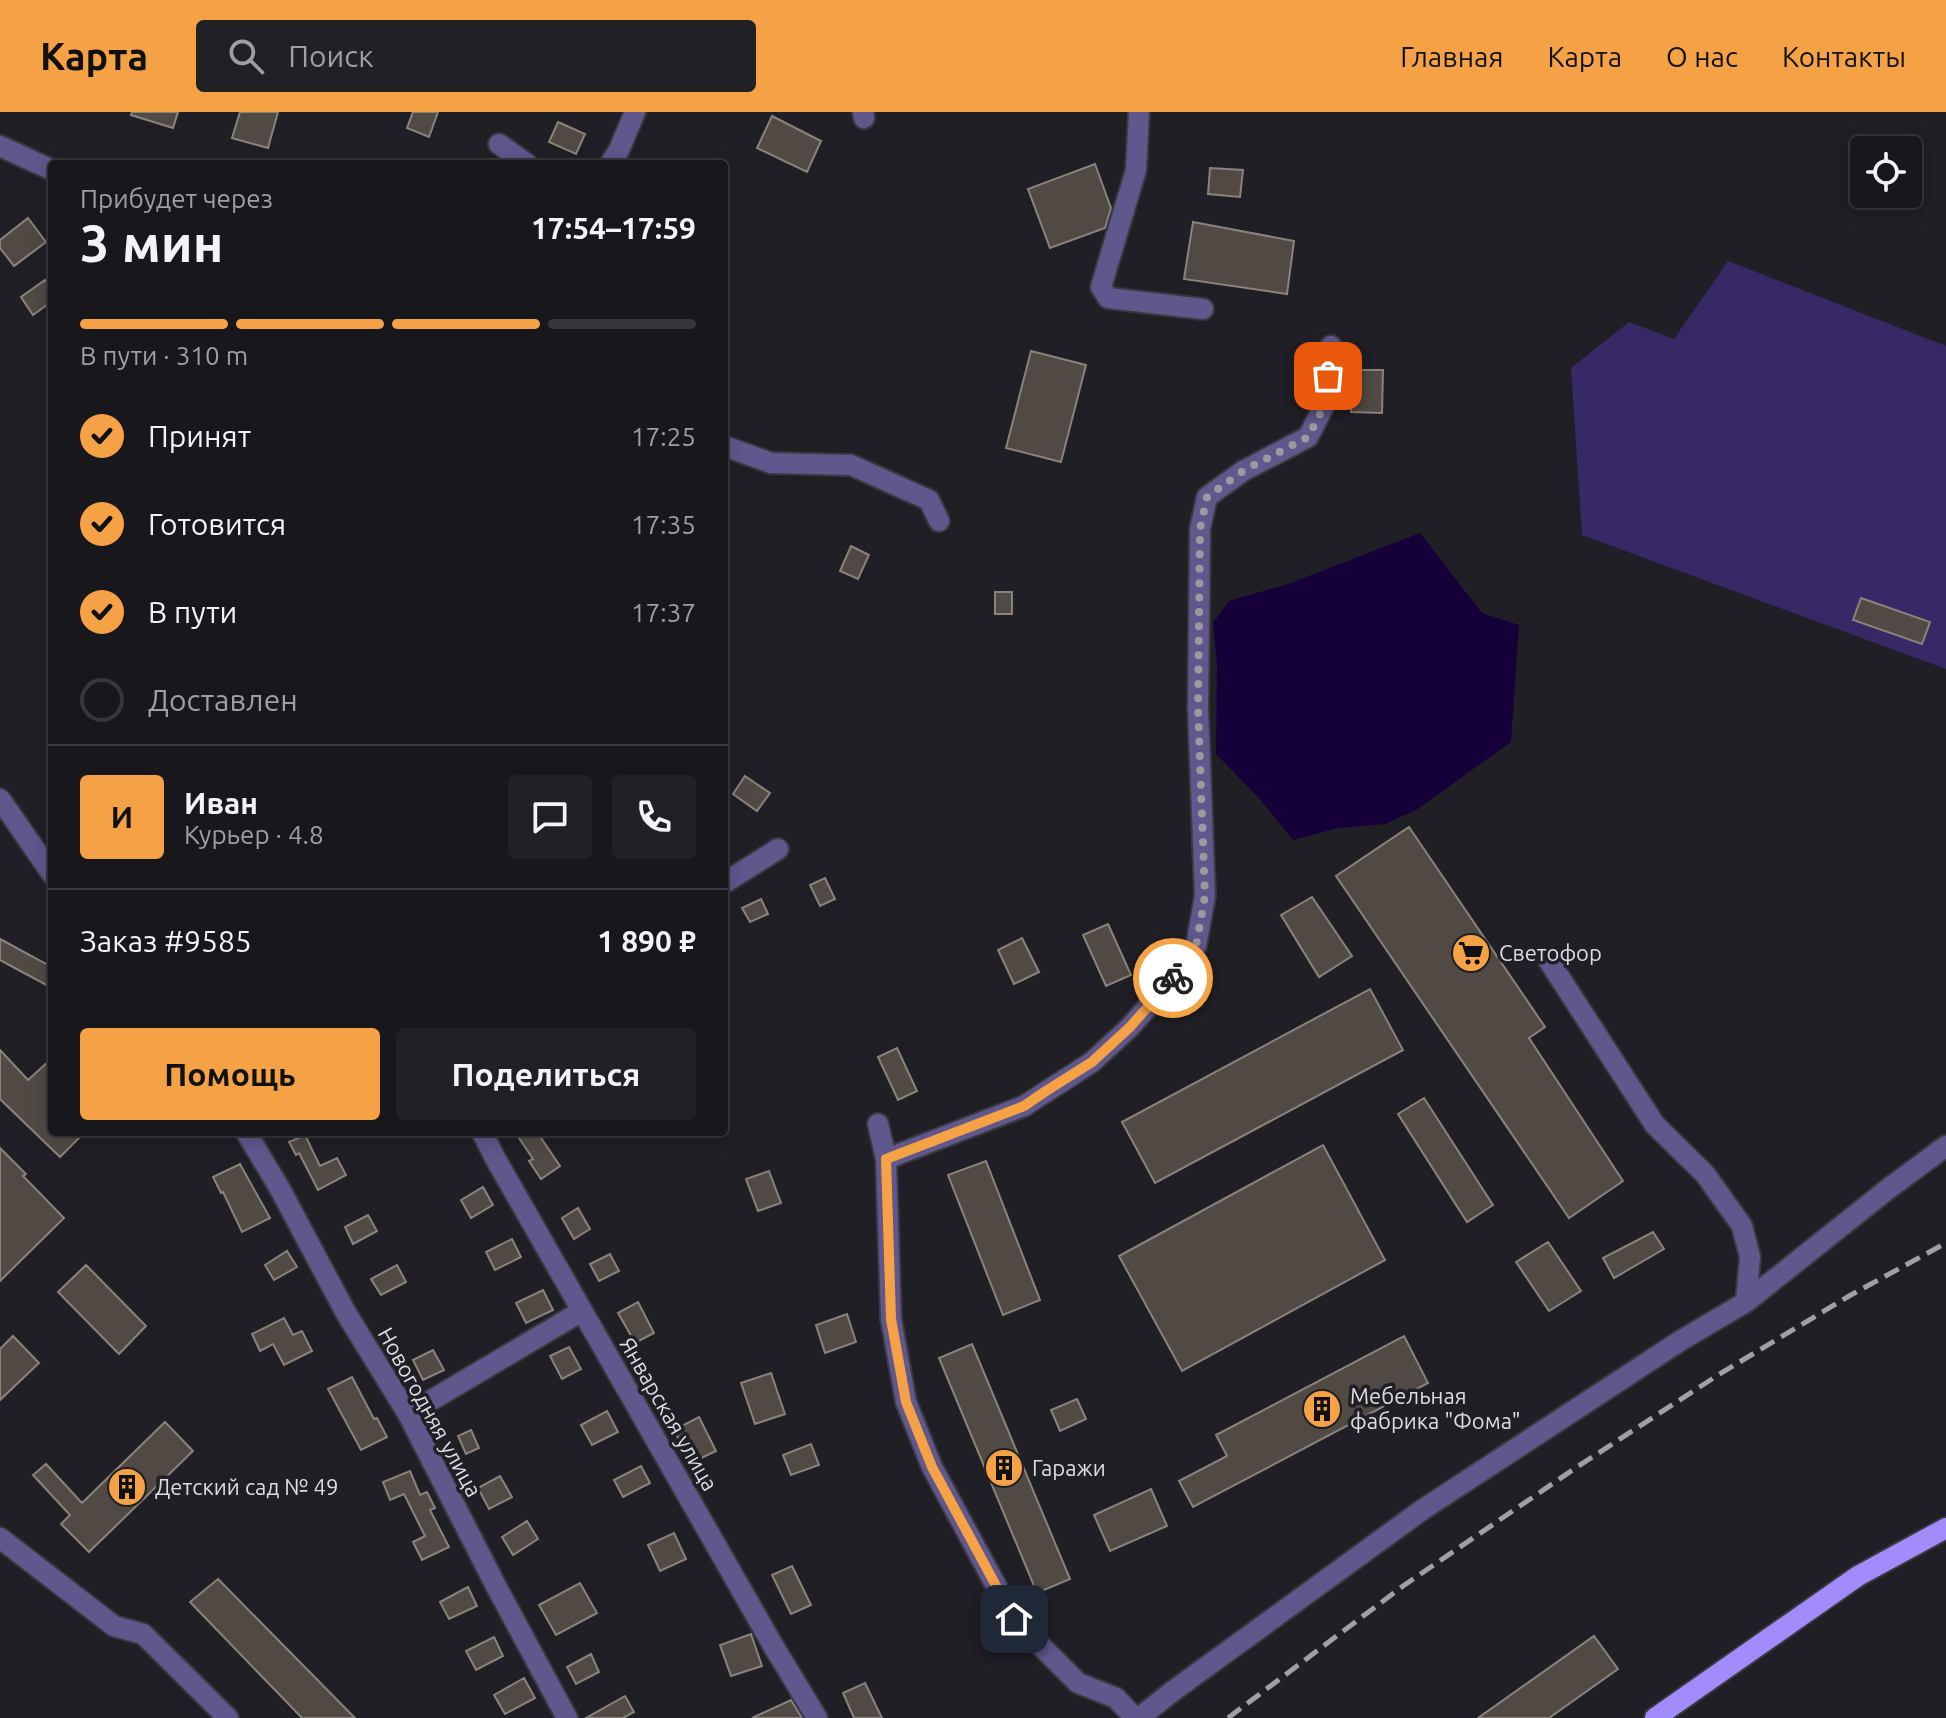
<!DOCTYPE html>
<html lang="ru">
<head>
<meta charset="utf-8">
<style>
	:root { --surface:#18171c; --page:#212025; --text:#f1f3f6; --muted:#9f9fa3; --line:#36363b; --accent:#f5a246 }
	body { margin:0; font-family:Ubuntu,sans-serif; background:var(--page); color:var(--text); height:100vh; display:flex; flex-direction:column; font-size:30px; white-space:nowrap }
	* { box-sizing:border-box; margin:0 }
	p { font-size:26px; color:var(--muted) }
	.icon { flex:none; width:44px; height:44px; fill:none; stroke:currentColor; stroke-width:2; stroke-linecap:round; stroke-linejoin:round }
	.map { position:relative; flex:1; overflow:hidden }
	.drawer { position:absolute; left:48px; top:48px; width:680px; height:976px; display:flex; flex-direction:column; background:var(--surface); border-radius:8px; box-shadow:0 4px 20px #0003,0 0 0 2px var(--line) }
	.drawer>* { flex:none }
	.buttons { position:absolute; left:1850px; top:24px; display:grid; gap:16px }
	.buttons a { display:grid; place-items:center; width:72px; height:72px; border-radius:8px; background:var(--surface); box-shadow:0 4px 20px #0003,0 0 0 2px var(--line); font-size:40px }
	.pin { position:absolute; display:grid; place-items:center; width:68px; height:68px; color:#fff; margin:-34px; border-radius:16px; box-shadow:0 4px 12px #0006 }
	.courier { position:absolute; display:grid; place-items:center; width:80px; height:80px; margin:-40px; border:6px solid #f5a246; border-radius:50%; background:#fff; color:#222; box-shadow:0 2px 10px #0007 }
	.summary em { font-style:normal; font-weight:700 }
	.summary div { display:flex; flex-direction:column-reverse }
	.summary { display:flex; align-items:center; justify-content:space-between; height:136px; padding:0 32px }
	h1 { font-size:52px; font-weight:700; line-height:60px }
	.bar { display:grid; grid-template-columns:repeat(4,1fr); gap:12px 8px; align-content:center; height:96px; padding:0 32px }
	.bar i { height:10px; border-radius:6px; background:var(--line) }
	.bar .current { background:var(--accent) }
	.bar p { grid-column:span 4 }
	.line { display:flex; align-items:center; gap:20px; padding:0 32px; border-top:2px solid var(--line) }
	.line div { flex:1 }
	.round { display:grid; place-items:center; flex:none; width:84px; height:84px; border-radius:8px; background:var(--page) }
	ol { padding:0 32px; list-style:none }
	li { display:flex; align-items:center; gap:24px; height:88px }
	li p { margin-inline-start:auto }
	li .icon { padding:8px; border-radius:50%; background:var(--accent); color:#111; stroke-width:4 }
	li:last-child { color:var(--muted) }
	li i { width:44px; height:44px; border:4px solid var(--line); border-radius:50% }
	.cta { display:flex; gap:16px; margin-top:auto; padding:16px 32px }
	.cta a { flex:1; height:92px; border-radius:8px; background:var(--accent); color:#111; font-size:32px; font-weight:700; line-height:92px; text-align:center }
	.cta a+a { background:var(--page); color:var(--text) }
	header { display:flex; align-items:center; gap:48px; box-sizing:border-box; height:112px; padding:0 40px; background:var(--accent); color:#111 }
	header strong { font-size:38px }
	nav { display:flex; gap:44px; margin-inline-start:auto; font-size:28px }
	.search { width:560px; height:72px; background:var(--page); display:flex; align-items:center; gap:20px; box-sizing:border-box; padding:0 28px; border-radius:8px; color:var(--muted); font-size:30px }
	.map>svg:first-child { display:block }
	.green { fill:#372965 }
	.water { fill:#15003a }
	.building { fill:#514a44; stroke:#8a837c; stroke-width:2 }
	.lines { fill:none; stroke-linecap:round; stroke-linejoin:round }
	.minor-casing { stroke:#3a3940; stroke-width:24 }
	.major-casing { stroke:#3a3940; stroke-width:24 }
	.minor { stroke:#60578d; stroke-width:20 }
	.major { stroke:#a28cfc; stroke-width:20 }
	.rail { stroke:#a09fa4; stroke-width:5; stroke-dasharray:16 8; stroke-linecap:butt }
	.done { stroke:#9b9aa0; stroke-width:8; stroke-dasharray:0 14.4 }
	.route { stroke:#f5a246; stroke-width:10 }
	.labels { text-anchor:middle; stroke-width:7; stroke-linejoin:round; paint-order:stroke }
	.poi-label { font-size:22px; fill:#dddce1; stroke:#201f26; text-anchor:start }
	.street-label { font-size:22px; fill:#dddce1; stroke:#201f26 }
</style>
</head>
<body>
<header>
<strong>Карта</strong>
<div class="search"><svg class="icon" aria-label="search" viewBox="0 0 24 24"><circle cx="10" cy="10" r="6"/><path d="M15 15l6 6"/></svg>Поиск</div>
<nav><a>Главная</a><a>Карта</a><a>О нас</a><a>Контакты</a></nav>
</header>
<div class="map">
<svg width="1946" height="1606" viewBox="0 0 1946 1606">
	<rect width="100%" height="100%" fill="#201f26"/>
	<path class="green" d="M1728,149L1946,234V557L1582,423L1571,256L1629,210L1674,227Z"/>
	<path class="water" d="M1420,421L1482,501L1519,513L1511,630L1416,698L1385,712L1338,716L1293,728L1259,686L1216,642L1217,553L1213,511L1229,489L1288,472Z"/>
	<path class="building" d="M132,0H178L173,16L131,3Z
		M240,0H278L268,36L232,26Z
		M413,0H438L429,25L407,16Z
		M772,4L821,29L807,60L757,36Z
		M558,10L585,22L576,42L549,30Z
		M1095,52L1111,96L1105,116L1050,136L1028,77Z
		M1210,56L1243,58L1240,85L1208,82Z
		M28,106L46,130L14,154L0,136V128Z
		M1193,110L1294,129L1287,182L1184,167Z
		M45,168L52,178V189L33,203L21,185Z
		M1031,239L1086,253L1061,350L1006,336Z
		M1352,258H1383L1382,301L1351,300Z
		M851,434L869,443L858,467L840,459Z
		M995,480H1012V502H995Z
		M1861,486L1930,510L1922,532L1853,508Z
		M745,664L770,681L757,699L733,682Z
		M1409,715L1545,915L1529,926L1623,1069L1569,1106L1336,764Z
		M825,766L835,787L820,794L810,773Z
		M1312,785L1352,844L1319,865L1281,803Z
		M761,787L768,802L750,810L742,796Z
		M1108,812L1131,863L1106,874L1083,823Z
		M1022,826L1039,860L1014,872L998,838Z
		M0,827L52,855V876L0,848Z
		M1370,877L1403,938L1155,1071L1122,1010Z
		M897,936L917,979L898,988L878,945Z
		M0,938L28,968L52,946V1020H85L60,1045L0,987Z
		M1424,986L1493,1093L1467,1110L1398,1002Z
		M515,1020H537L560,1054L541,1067L529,1049L533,1047Z
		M305,1023L320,1054L337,1046L346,1063L318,1078L299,1041L296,1043L289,1030Z
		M1323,1033L1385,1148L1182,1259L1119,1144Z
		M0,1036L26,1062L23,1064L64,1106L0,1169Z
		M986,1049L1040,1188L1003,1203L948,1063Z
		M240,1052L270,1106L242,1120L223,1080L221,1081L213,1065Z
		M769,1059L781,1091L758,1099L746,1067Z
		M483,1075L493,1093L471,1106L461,1088Z
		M578,1096L590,1117L574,1127L562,1106Z
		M368,1103L377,1119L353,1132L345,1115Z
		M1653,1120L1664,1137L1614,1166L1603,1146Z
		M512,1127L521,1145L495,1158L486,1140Z
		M1548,1130L1581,1179L1549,1199L1516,1150Z
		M287,1139L297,1155L274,1168L265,1153Z
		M610,1142L619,1159L599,1169L590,1152Z
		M86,1153L146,1214L119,1242L58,1180Z
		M397,1153L406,1170L381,1183L371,1167Z
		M543,1178L553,1198L526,1211L516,1191Z
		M638,1190L654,1221L635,1231L618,1201Z
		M847,1202L856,1230L825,1241L816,1213Z
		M284,1206L293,1223L302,1219L312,1239L284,1253L273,1232L260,1239L252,1222Z
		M13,1224L39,1251L0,1288V1237Z
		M1404,1224L1428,1271L1193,1395L1179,1369L1227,1344L1216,1323Z
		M972,1232L1070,1467L1037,1481L939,1246Z
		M569,1235L581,1257L562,1267L550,1244Z
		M433,1238L444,1258L423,1268L413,1248Z
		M771,1261L785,1302L755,1312L741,1271Z
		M352,1265L374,1307L377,1306L387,1325L361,1338L328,1277Z
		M1077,1287L1086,1307L1060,1319L1051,1298Z
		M607,1299L618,1320L592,1333L581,1313Z
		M699,1305L716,1339L691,1351L674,1318Z
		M165,1310L193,1339L89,1440L61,1412L70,1403L33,1363L46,1352L82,1391Z
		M471,1318L479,1336L466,1342L458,1324Z
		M811,1332L819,1353L791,1363L783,1343Z
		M641,1354L650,1371L623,1385L614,1368Z
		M410,1359L420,1383L427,1380L435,1396L430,1398L449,1435L422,1448L413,1430L425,1424L404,1382L390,1388L383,1370Z
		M500,1364L512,1385L489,1397L478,1376Z
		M1151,1377L1167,1414L1110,1439L1094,1403Z
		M527,1409L538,1427L513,1443L502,1425Z
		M674,1421L686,1447L660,1459L648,1433Z
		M792,1454L811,1493L791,1502L772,1463Z
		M218,1467L355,1606H302L190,1490Z
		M580,1471L597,1501L556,1523L539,1493Z
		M468,1475L477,1494L449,1507L440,1490Z
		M751,1522L762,1554L731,1564L720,1533Z
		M1594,1524L1618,1557L1549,1606H1478Z
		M494,1525L503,1544L476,1558L466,1539Z
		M591,1542L599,1560L576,1572L567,1555Z
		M524,1566L535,1586L505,1602L494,1583Z
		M865,1571L882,1606H854L843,1581Z
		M625,1584L634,1600L623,1606H586Z
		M791,1588L802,1606H752Z"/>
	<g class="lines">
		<g class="minor-casing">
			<path id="minor" d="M863,0L864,6
				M1139,0L1136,58L1101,175L1108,186L1203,197
				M499,32L527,52
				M0,34L52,58
				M610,52L619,38L635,0
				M724,334L771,351L851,353L929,388L939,409
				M0,687L52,762
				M724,771L778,737
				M1549,849L1655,1013L1705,1062L1742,1114L1750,1145L1746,1190
				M878,1012L886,1047
				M246,1020L280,1077L346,1201L408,1302L497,1476L567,1606
				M482,1020L495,1046L774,1535L817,1606
				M408,1302L582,1199
				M0,1426L114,1514L143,1522L228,1606
				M1135,1606L1116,1586L1078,1571L1014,1507L932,1355L906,1290L891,1207L886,1047L1024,994L1092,950L1130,915L1175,864L1196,834L1205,784L1198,596L1200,417L1207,385L1243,359L1308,325L1324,294L1331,234
				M1139,1606L1173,1579L1422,1398L1680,1229L1746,1190L1888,1077L1946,1034"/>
		</g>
		<g class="major-casing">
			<path id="major" d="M1655,1606L1858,1464L1946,1416"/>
		</g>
		<use href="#minor" class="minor"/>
		<use href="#major" class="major"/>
		<path class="rail" d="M1228,1606L1403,1474L1574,1357L1718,1263L1849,1184L1946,1131"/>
	</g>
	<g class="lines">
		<path class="done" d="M1173,866L1196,834L1205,784L1198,596L1200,417L1207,385L1243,359L1308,325L1324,294L1328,264"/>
		<path class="route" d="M1014,1507L932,1355L906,1290L891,1207L886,1047L1024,994L1046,979L1092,950L1130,915L1173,866"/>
	</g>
	<defs>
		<g id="supermarket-disc" transform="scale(2)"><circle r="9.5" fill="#f5a246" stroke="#201f26"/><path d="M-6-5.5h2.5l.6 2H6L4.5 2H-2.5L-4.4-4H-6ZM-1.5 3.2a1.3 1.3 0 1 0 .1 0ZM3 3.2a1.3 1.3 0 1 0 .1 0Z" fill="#111"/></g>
		<g id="building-disc" transform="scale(2)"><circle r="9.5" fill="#f5a246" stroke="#201f26"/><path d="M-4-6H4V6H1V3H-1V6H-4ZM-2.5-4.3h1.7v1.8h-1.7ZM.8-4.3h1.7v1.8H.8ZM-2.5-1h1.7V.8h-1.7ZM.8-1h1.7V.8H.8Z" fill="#111"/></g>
	</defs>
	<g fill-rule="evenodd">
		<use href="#supermarket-disc" x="1471" y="841"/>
		<use href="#building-disc" x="1322" y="1297"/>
		<use href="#building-disc" x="1004" y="1356"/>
		<use href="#building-disc" x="127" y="1375"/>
	</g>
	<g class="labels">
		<g class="poi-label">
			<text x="1499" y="849">Светофор</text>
			<text x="1350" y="1292">Мебельная<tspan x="1350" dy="25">фабрика "Фома"</tspan></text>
			<text x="1032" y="1364">Гаражи</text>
			<text x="155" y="1383">Детский сад № 49</text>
		</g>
		<g class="street-label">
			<text transform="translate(430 1300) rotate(61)" y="8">Новогодняя улица</text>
			<text transform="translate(669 1302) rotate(60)" y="8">Январская улица</text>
		</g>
	</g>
</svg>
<div class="buttons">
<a><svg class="icon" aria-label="locate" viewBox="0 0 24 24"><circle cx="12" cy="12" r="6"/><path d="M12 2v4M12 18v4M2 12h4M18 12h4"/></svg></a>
</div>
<div class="pin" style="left:1328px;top:264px;background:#ea580c"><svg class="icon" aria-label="bag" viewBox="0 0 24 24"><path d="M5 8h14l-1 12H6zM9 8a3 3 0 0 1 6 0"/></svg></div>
<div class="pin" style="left:1014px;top:1507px;background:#1f2937"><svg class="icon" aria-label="home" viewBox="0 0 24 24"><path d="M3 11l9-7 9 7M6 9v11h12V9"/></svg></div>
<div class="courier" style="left:1173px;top:866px"><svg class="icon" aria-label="bike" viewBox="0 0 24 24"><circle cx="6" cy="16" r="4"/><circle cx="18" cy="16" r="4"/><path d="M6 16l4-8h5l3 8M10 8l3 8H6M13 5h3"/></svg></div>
<section class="drawer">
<div class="summary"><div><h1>3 мин</h1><p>Прибудет через</p></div><em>17:54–17:59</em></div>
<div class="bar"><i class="current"></i><i class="current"></i><i class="current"></i><i></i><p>В пути · 310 m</p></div>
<ol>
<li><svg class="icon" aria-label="check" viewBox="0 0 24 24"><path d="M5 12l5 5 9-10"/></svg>Принят<p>17:25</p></li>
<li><svg class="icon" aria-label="check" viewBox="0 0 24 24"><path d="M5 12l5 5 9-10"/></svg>Готовится<p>17:35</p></li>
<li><svg class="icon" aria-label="check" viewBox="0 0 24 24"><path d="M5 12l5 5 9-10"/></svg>В пути<p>17:37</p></li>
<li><i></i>Доставлен</li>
</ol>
<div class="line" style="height:144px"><b class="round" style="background:var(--accent);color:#111">И</b><div><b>Иван</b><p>Курьер · 4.8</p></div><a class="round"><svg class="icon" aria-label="chat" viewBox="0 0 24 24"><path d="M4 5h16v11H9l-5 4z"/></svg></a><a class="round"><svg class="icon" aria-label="phone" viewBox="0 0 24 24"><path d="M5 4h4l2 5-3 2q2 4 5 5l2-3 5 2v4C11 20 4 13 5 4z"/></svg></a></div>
<div class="line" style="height:104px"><div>Заказ #9585</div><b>1 890 ₽</b></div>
<div class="cta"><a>Помощь</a><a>Поделиться</a></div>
</section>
</div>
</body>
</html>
